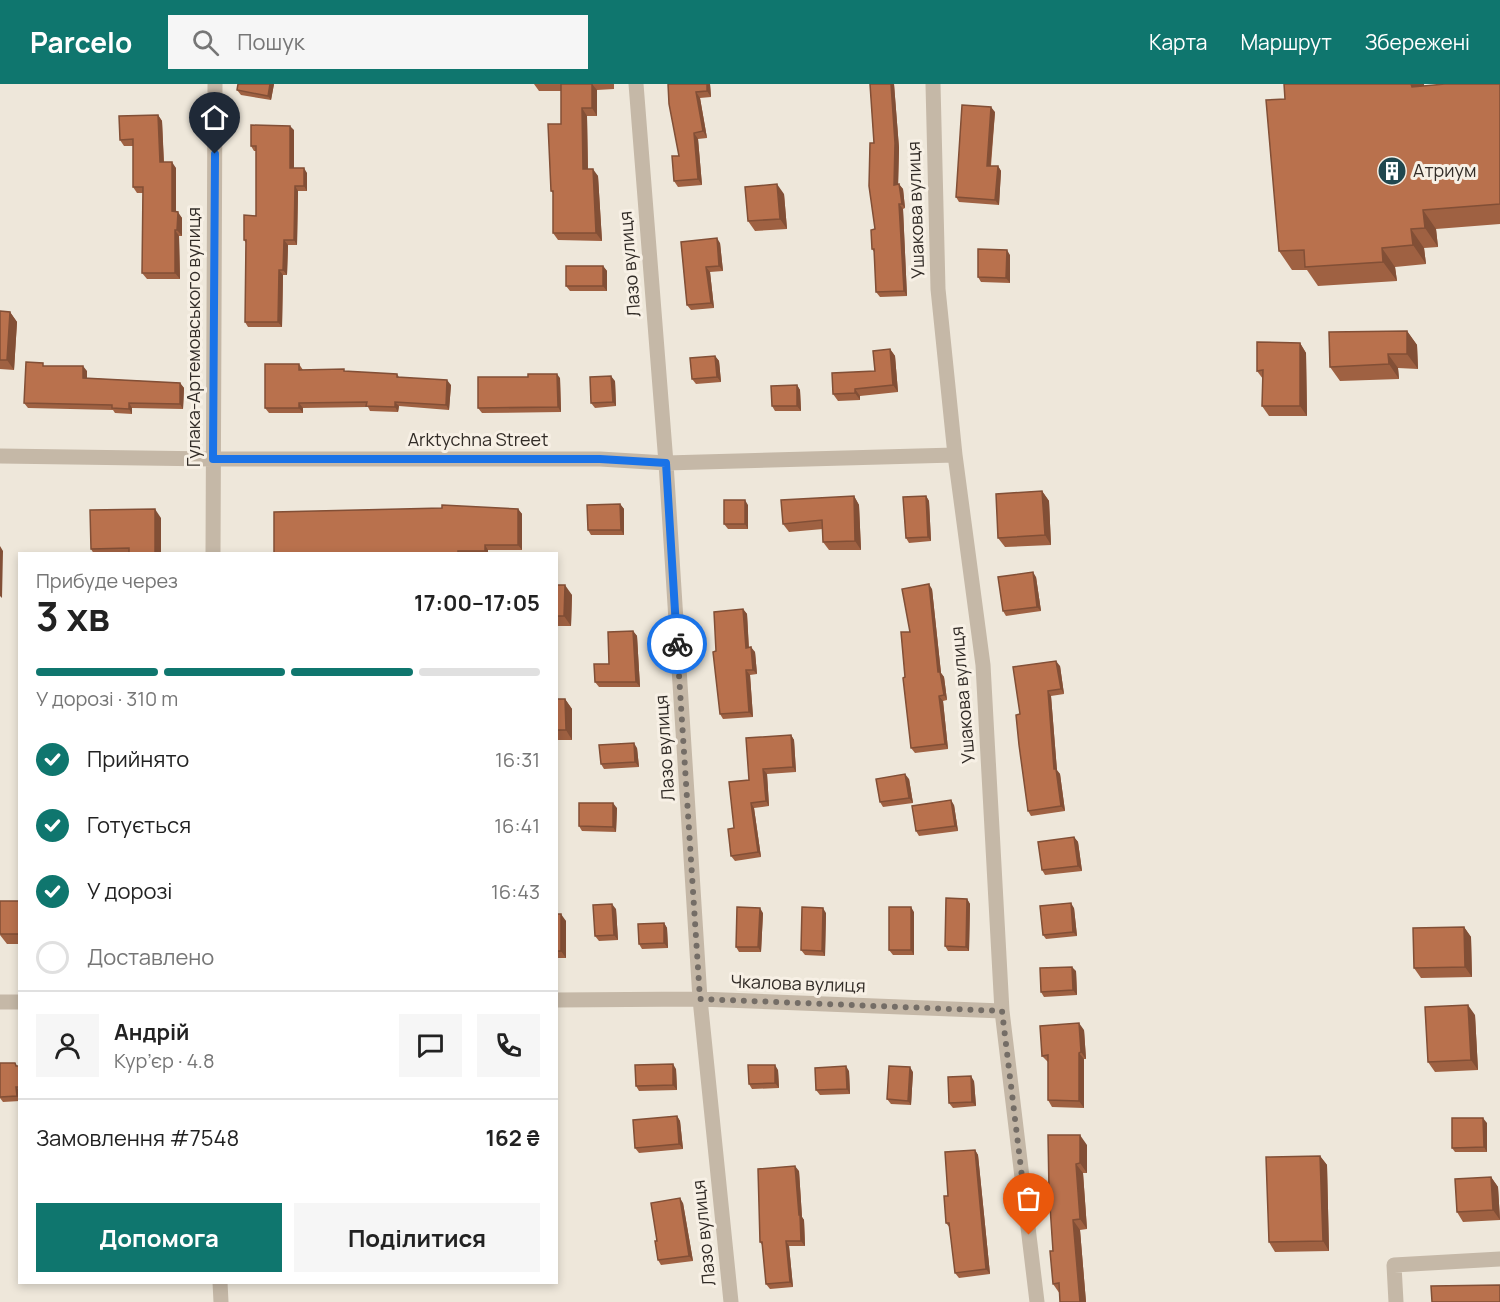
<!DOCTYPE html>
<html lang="uk">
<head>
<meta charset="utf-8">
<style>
	:root { --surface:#fff; --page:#f6f6f6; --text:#222; --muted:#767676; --line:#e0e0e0; --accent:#0f766e }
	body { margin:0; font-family:Manrope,sans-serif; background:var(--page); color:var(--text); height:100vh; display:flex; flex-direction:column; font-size:22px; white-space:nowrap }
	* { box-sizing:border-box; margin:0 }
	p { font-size:20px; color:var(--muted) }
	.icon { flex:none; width:33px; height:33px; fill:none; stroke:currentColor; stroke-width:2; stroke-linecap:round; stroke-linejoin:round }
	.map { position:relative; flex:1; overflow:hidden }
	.drawer { position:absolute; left:18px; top:468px; width:540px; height:732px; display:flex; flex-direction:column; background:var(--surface); border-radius:0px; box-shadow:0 3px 9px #0003 }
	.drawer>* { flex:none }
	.pin { position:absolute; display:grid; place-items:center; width:51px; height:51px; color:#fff; margin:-62px -26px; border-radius:50% 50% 50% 0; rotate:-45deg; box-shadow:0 0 6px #0007 }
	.pin .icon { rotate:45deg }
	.courier { position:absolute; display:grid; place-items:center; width:60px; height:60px; margin:-30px; border:4px solid #1a73e8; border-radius:50%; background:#fff; color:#222; box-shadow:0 2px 8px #0007 }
	.head em { font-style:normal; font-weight:700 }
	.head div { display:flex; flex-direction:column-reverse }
	.head { display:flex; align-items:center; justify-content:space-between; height:102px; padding:0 18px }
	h1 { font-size:39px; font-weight:700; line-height:45px }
	.bar { display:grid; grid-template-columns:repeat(4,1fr); gap:9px 6px; align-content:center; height:72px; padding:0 18px }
	.bar i { height:8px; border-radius:4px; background:var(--line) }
	.bar .current { background:var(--accent) }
	.bar p { grid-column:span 4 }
	.line { display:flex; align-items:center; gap:15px; padding:0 18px; border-top:2px solid var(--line) }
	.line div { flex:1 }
	.round { display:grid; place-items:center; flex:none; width:63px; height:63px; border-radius:0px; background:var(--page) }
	ol { padding:0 18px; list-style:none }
	li { display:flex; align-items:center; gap:18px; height:66px }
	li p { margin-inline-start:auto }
	li .icon { padding:6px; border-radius:50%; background:var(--accent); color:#fff; stroke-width:4 }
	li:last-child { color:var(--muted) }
	li i { width:33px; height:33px; border:3px solid var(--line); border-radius:50% }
	.cta { display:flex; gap:12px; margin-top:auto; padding:12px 18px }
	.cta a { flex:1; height:69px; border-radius:0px; background:var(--accent); color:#fff; font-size:24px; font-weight:700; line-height:69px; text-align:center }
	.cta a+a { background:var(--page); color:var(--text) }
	header { display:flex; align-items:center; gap:36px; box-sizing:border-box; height:84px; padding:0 30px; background:var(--accent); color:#fff }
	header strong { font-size:28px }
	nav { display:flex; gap:33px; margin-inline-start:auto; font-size:21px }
	.search { width:420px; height:54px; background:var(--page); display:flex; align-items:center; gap:15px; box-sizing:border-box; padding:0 21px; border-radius:0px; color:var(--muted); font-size:22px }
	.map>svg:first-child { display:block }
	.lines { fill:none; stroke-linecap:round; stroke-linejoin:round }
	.minor { stroke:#c5b8a7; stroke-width:15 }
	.wall { fill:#9f6142 }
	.shaded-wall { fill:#824f36 }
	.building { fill:#b9714d; stroke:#824f36; stroke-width:1.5 }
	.done { stroke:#746d66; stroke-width:6; stroke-dasharray:0 10.8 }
	.route { stroke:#1a73e8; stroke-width:8 }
	.labels { text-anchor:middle; stroke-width:6; stroke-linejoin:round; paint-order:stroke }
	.poi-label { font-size:18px; fill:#322c27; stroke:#f7f0e5; text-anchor:start }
	.street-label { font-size:18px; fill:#322c27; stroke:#f7f0e5 }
</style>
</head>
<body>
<header>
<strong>Parcelo</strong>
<div class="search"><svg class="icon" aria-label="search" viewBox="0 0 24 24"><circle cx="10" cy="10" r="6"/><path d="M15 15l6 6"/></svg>Пошук</div>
<nav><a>Карта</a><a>Маршрут</a><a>Збережені</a></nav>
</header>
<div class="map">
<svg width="1500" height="1218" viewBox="0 0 1500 1218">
	<rect width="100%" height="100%" fill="#eee7da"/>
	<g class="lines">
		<path class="minor" d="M636,0L666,379L700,915L731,1218
			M933,0L938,205L955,371L983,581L1002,927L1037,1218
			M0,372L213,375H600L666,379L955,371
			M213,470L215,0
			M556,916L700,915L1002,927
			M0,918H20
			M220,1198L221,1218
			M1396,1218L1394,1181L1500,1175"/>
	</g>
	<path class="wall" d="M238,0H274L271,16L241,11L237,6Z
		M534,0H614V5L597,6V32H587L588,85L598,92L602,157L558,156L553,149V109L551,107L561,40V7H539Z
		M668,0H710L711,13L700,14L707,54L698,55L702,101L678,103L674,97L679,72Z
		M870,0H894L899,64L898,100L903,105L905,124L903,125L907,212L880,213L876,208L875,169L872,165L875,145L874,59Z
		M1284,0H1424V2L1500,0V140L1436,145L1438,163L1424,164L1426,180L1395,183L1397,197L1318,202L1307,186H1292L1279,167L1285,15Z
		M995,28L991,82H998L1001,87L999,121L959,118L956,113Z
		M158,31L162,37L164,78L176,84V127L182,134V152H179L180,195H147L142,189L143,109H137L133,103V62H124L120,56Z
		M294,46V84L307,89V107H298L297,161H288L287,191H283L282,243H248L245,238L246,159L244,156L256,132V67H254L251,62Z
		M784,110L787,145L755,147L748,137Z
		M681,158L720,159L723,187L710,188L714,224L691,226L687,221Z
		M1010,171V199L981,198L978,193Z
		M603,182L607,187V207H570L566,202Z
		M0,227L10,228L17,238L14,286L0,285Z
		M1407,247L1417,261L1418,285L1398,284L1399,295L1340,297L1330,283Z
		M1300,259L1306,269L1307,332H1269L1262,322L1263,295L1257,287Z
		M890,265L895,272L898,308L860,312V316L838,317L833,310L875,287Z
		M715,272L719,277L721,298L696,300L692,295Z
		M299,280L303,286L397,290L399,293L451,301L449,326L399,322L398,328L370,327L368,323L303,324V329H269L265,324Z
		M45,282L87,287V294L180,299L184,304L183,325L132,324V330L115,329L113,326L28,324L24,319Z
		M560,294L561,328L482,329L478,324Z
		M615,297L616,322L595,324L591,319Z
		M797,301L800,306L801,327H775L772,322Z
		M1042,407L1049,417L1051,461L1005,463L998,454Z
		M854,412L859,421L861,466H829L823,458V445L789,448L783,440Z
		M926,412L929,417L931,457L909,459L906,454Z
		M620,420L624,425V451H591L588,446Z
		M748,421V445H728L724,440Z
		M518,425L522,430V466H488V470H274Z
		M161,434V470H94L91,465Z
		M1036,493L1041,527L1006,532L1003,527Z
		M556,501L572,511L571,542H556Z
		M932,505L941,589L944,593L947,616L943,617L948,665L915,669L911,664L905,593L910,548Z
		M743,525L747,530L749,564L755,568L757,590L750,591L753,633L723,635L720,630L716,567Z
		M633,547L637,552L640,603H599L595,598L609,580Z
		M1060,582L1064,610L1051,612L1057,687L1060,690L1065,727L1031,732L1028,727L1020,630Z
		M556,615H565L572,625V656H556Z
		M791,651L794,656L796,688L767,690L769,722L754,724L761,773L735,777L731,772L734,744L749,696Z
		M637,664L639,683L604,685L601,680Z
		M909,695L913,719L883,723L880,718Z
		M954,721L958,747L919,752L916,747Z
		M617,724L616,748L582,747L579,742Z
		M1074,753L1078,758L1082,787L1045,791L1042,786Z
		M967,815L970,820L969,867H948L945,862Z
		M20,817V860H7L0,851Z
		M1074,824L1077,852L1046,855L1043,851Z
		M616,825L618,856L599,857L595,852Z
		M914,828V871H893L889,866Z
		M763,829L761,868H739L736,863Z
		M826,829L825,872L805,871L801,866Z
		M556,830L566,837V874H556Z
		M664,839L667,844L668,864L642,865L639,860Z
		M1464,843L1471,853L1472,893L1421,894L1414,884Z
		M1076,887L1077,911L1044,913L1041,908Z
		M1475,931L1478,986L1435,988L1428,978Z
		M1084,946L1086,975H1084V1024L1052,1023L1048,1016V978L1042,972Z
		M0,979H15L17,982H20V1017L3,1018L0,1014Z
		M676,985L677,1006L639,1007L636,1002Z
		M778,986L779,1004L752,1005L749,1000Z
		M849,987L850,1010L820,1011L816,1006Z
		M913,988L911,1021L891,1020L887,1015Z
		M974,997L976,1022L953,1024L949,1019Z
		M677,1032L680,1037L683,1065L639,1069L635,1064Z
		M1487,1039V1068H1455L1452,1064Z
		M1087,1061V1089H1083L1087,1145L1080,1146L1086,1218H1060V1210L1053,1200V1167L1049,1107Z
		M975,1066L978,1071L990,1190L959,1194L955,1189L950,1144L946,1139L948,1112Z
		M1320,1072L1327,1081L1329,1167L1275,1168L1269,1158Z
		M799,1087L802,1133L804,1136L805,1162H789L793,1203L770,1205L766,1200L763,1162L760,1158Z
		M1491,1093L1498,1103L1500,1136L1463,1138L1457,1128Z
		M683,1119L693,1177L661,1181L658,1176L657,1157Z"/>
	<path class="shaded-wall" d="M270,0H274L271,16L268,12Z
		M592,0L597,6V32L592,24Z
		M707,0H710L711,13L707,7Z
		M891,0H894L899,64L898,106L894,101Z
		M1411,0H1424L1425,22L1412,3Z
		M696,8L700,14L707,54L703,47Z
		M991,23L995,28L990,86L987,82Z
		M582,24L587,32L588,93L583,85Z
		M158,31L162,37L164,84L160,78Z
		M290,42L294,46V89L290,84Z
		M694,49L698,55L702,101L698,95Z
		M172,78L176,84V134L172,127Z
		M998,82L1001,87L999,121L995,116Z
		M304,84L307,89V107L304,102Z
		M593,85L598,92L602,157L596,149Z
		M777,100L784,110L787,145L780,135Z
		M899,100L903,105L905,124L902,120Z
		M295,102L298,107L297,161L294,156Z
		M899,120L903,125L907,212L904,207Z
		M1423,126L1436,145L1438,163L1425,144Z
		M178,128L182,134V152L177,146Z
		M1411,145L1424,164L1426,180L1413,161Z
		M175,146L179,152L180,195L175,189Z
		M717,154L720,159L723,187L719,182Z
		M284,156L288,161L287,191L283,186Z
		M1382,164L1395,183L1397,197L1383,178Z
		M1007,166L1010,171V199L1006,194Z
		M603,182L607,187V207L603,202Z
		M706,183L710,188L714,224L711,219Z
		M279,186L283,191L282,243L278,238Z
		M10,228L17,238L14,286L7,276Z
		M1407,247L1417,261L1418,285L1407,270Z
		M1300,259L1306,269L1307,332L1300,322Z
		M890,265L895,272L898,308L893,301Z
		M1388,270L1398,284L1399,295L1389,280Z
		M715,272L719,277L721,298L717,293Z
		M83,282L87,287V299L83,294Z
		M557,290L560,294L561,328L558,323Z
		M611,292L615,297L616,322L613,318Z
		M447,296L451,301L449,326L446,321Z
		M180,299L184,304L183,325L180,320Z
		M797,301L800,306L801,327L797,322Z
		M855,305L860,312V316L855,309Z
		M395,318L399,322L398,328L395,323Z
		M129,319L132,324V330L129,325Z
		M299,319L303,324V329L299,324Z
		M1042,407L1049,417L1051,461L1045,451Z
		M854,412L859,421L861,466L855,457Z
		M926,412L929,417L931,457L928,453Z
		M745,416L748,421V445L745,440Z
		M620,420L624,425V451L621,446Z
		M155,425L161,434V470H155Z
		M518,425L522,430V466L518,461Z
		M485,461L488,466V470H487L485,467Z
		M0,462L3,467L2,514L0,512Z
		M1033,488L1036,493L1041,527L1037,523Z
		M929,500L932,505L941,589L944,593L947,616L944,611L938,588Z
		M565,501L572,511L571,542L564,532Z
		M743,525L747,530L749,569L746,564Z
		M633,547L637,552L640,603L636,598Z
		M751,563L755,568L757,590L753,586Z
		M1056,577L1060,582L1064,610L1061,605Z
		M746,586L750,591L753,633L749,628Z
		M1048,607L1051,612L1057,686L1060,690L1065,727L1061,722L1054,685Z
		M939,612L943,617L948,665L945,660Z
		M565,615L572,625V656L566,646Z
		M791,651L794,656L796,688L793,683Z
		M634,659L637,664L639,683L635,678Z
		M763,685L767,690L769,722L766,717Z
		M905,690L909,695L913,719L909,714Z
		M951,716L954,721L958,747L955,742Z
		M613,719L617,724L616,748L613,743Z
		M751,719L754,724L761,773L758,768Z
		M1074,753L1078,758L1082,787L1078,782Z
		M967,815L970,820L969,867L966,863Z
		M1071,819L1074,824L1077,852L1073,848Z
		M612,820L616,825L618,856L614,851Z
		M911,823L914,828V871L911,866Z
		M760,824L763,829L761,868L758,863Z
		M823,824L826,829L825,872L822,867Z
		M561,830L566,837V874L561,867Z
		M664,839L667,844L668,864L664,859Z
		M1464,843L1471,853L1472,893L1465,883Z
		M1072,883L1076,887L1077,911L1073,906Z
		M1468,921L1475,931L1478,986L1471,976Z
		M1079,939L1084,946L1086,975L1081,968Z
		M1079,969L1084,975V1024L1079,1017Z
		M673,980L676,985L677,1006L673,1001Z
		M775,981L778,986L779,1004L775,999Z
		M846,982L849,987L850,1010L847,1005Z
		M910,983L913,988L911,1021L908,1017Z
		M971,992L974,997L976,1022L972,1018Z
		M16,1003L20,1007V1017L17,1012Z
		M677,1032L680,1037L683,1065L679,1060Z
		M1483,1034L1487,1039V1068L1484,1063Z
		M1080,1051L1087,1061V1089L1080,1079Z
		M975,1066L978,1071L990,1190L986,1185Z
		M1320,1072L1327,1081L1329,1167L1323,1157Z
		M1076,1080L1083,1089L1087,1145L1080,1135Z
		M795,1082L799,1087L802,1133L804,1136L805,1162L801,1157Z
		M1491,1093L1498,1103L1500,1136L1493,1126Z
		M680,1114L683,1119L693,1177L689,1172Z
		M1073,1136L1080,1146L1086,1218H1080Z
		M786,1157L789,1162L793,1203L790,1198Z"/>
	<path class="building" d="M238,0H270L268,12L237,6Z
		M561,0H592V24H582L583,85H593L596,149H553V107H551L548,40H561Z
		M668,0H707V7L696,8L703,47L694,49L698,95L674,97L672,72H679L669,20Z
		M870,0H891L895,59L894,101L899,100L902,120H899L904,207L876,208L874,165H872L871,146L875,145L869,102L870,59H874Z
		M1284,0H1411L1412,3L1445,0H1500V120L1423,126L1425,144L1411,145L1413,161L1382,164L1383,178L1305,183L1304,166L1279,167L1266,16L1285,15Z
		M962,21L991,23L987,82H998L995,116L956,113Z
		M158,31L160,78H172V127L178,128L177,146H175V189H142L143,103H133V55L120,56L119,32Z
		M251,41L290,42V84H304V102H295L294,156H284L283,186H279L278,238H245L246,156H244V131L256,132V62H251Z
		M777,100L780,135L748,137L745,103Z
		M717,154L719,182L706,183L711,219L687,221L681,158Z
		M978,165L1007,166L1006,194L978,193Z
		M566,182H603V202H566Z
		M0,227L10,228L7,276H0Z
		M1407,247V270H1388L1389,280L1330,283L1329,248Z
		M1257,258L1300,259V322H1262L1263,286L1257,287Z
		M890,265L893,301L855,305V309L833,310L832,289L875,287L873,267Z
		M715,272L717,293L692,295L690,274Z
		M26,278L43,279V282H83V294L180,299V320L129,319V325L112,324V321L24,319Z
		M265,280H299V286L344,285V287L397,290V293L447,296L446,321L395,318V323L366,322L367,318L299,319V324H265Z
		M528,290H557L558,323L478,324V293H528Z
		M611,292L613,318L591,319L590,293Z
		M797,301V322H772L771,302Z
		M1042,407L1045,451L998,454L996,410Z
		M854,412L855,457L823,458L822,436L783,440L781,416Z
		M926,412L928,453L906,454L903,413Z
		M724,416H745V440H724Z
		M620,420L621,446H588L587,421Z
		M442,421L518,425V461H485V467H458V470H274V428L442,424Z
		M155,425V470H129V464L91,465L90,426Z
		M1033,488L1037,523L1003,527L998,493Z
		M929,500L938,588H940L944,611L939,612L945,660L911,664L903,594L905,593L901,548H910L902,505Z
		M556,501H565L564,532H556Z
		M743,525L746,564L751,563L753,586H746L749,628L720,630L713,568L716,567L714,528Z
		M633,547L636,598H595L594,580H609L608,548Z
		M1056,577L1061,605L1048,607L1054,685H1056L1061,722L1028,727L1019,661L1016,631L1020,630L1013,583Z
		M556,615H565L566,646H556Z
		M791,651L793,683L763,685L766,717L751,719L758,768L731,772L728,745L734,744L729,698L749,696L746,654Z
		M634,659L635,678L601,680L599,661Z
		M905,690L909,714L880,718L876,695Z
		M951,716L955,742L916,747L912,722Z
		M579,719H613V743L579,742Z
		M1074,753L1078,782L1042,786L1038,758Z
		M946,814L967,815L966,863L945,862Z
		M0,817H20V850H0Z
		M1071,819L1073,848L1043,851L1040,822Z
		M612,820L614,851L595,852L593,821Z
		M737,823L760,824L758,863H736Z
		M802,823L823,824L822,867L801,866Z
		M889,823H911V866H889Z
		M556,830H561V867H556Z
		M664,839V859L639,860L638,840Z
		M1464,843L1465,883L1414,884L1413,844Z
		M1072,883L1073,906L1041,908L1040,884Z
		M1468,921L1471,976L1428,978L1425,923Z
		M1079,939L1081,968L1079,969V1017L1048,1016V971L1042,972L1040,942Z
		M0,979H15L16,982H20V1003H16L17,1012L0,1013Z
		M673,980V1001L636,1002L635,981Z
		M748,981H775V999L749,1000Z
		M846,982L847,1005L816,1006L815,984Z
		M889,982L910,983L908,1017L887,1015Z
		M971,992L972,1018L949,1019L948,993Z
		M677,1032L679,1060L635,1064L633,1036Z
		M1452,1034H1483L1484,1063L1452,1064Z
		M1048,1051H1080V1079L1076,1080L1080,1135L1073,1136L1080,1218H1060L1059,1199L1053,1200L1050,1167H1053L1049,1107Z
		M975,1066L986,1185L955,1189L949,1139H946L944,1112H948L945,1068Z
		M1320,1072L1323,1157L1269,1158L1266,1073Z
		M795,1082L799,1131H800L801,1157H786L790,1198L766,1200L762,1158H760L758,1085Z
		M1491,1093L1493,1126L1457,1128L1455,1095Z
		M680,1114L689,1172L658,1176L655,1157H657L651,1119Z
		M1500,1201V1218H1432L1431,1202Z"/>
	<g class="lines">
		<path class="done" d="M677,560L700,915L1002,927L1029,1151"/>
		<path class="route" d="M215,70L213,375H600L666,379L677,560"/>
	</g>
	<defs>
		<g id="building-disc" transform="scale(1.5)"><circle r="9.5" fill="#21484f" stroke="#f7f0e5"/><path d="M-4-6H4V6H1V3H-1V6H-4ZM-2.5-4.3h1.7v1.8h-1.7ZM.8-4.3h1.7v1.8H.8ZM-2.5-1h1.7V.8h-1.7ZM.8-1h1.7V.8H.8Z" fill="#fff"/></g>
	</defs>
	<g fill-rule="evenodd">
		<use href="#building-disc" x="1392" y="87"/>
	</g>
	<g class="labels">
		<g class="poi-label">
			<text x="1413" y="93">Атриум</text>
		</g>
		<g class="street-label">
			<text transform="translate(916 126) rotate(-92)" y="6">Ушакова вулиця</text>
			<text transform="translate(630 180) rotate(-95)" y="6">Лазо вулиця</text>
			<text transform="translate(194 253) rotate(-90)" y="6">Гулака-Артемовського вулиця</text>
			<text x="478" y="362">Arktychna Street</text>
			<text transform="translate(963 611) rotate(-95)" y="6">Ушакова вулиця</text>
			<text transform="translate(665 664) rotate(-94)" y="6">Лазо вулиця</text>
			<text transform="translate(798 900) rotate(2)" y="6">Чкалова вулиця</text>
			<text transform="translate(704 1149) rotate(-96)" y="6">Лазо вулиця</text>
		</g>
	</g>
</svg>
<div class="pin" style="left:1029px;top:1151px;background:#ea580c"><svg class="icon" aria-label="bag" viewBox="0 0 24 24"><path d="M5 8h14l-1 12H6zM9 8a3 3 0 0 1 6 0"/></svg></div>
<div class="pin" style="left:215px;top:70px;background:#1f2937"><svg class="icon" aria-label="home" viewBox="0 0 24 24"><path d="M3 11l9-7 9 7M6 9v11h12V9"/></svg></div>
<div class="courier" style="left:677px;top:560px"><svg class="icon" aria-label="bike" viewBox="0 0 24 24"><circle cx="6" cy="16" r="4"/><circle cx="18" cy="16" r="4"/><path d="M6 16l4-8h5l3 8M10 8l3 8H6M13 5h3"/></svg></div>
<section class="drawer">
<div class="head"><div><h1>3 хв</h1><p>Прибуде через</p></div><em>17:00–17:05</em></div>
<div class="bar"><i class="current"></i><i class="current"></i><i class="current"></i><i></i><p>У дорозі · 310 m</p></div>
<ol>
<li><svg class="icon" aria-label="check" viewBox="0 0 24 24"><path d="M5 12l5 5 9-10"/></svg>Прийнято<p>16:31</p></li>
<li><svg class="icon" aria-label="check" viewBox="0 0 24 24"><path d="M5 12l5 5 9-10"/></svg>Готується<p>16:41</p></li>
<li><svg class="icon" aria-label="check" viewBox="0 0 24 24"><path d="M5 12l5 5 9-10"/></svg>У дорозі<p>16:43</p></li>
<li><i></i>Доставлено</li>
</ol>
<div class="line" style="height:108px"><a class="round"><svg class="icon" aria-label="person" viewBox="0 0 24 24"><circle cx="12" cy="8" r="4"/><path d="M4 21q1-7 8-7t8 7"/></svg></a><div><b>Андрій</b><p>Кур’єр · 4.8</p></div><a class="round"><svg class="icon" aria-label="chat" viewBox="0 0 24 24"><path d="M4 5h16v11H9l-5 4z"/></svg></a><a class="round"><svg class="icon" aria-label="phone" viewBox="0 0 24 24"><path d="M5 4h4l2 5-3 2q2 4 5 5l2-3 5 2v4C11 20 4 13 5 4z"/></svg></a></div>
<div class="line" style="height:78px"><div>Замовлення #7548</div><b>162 ₴</b></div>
<div class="cta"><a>Допомога</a><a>Поділитися</a></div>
</section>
</div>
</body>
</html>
